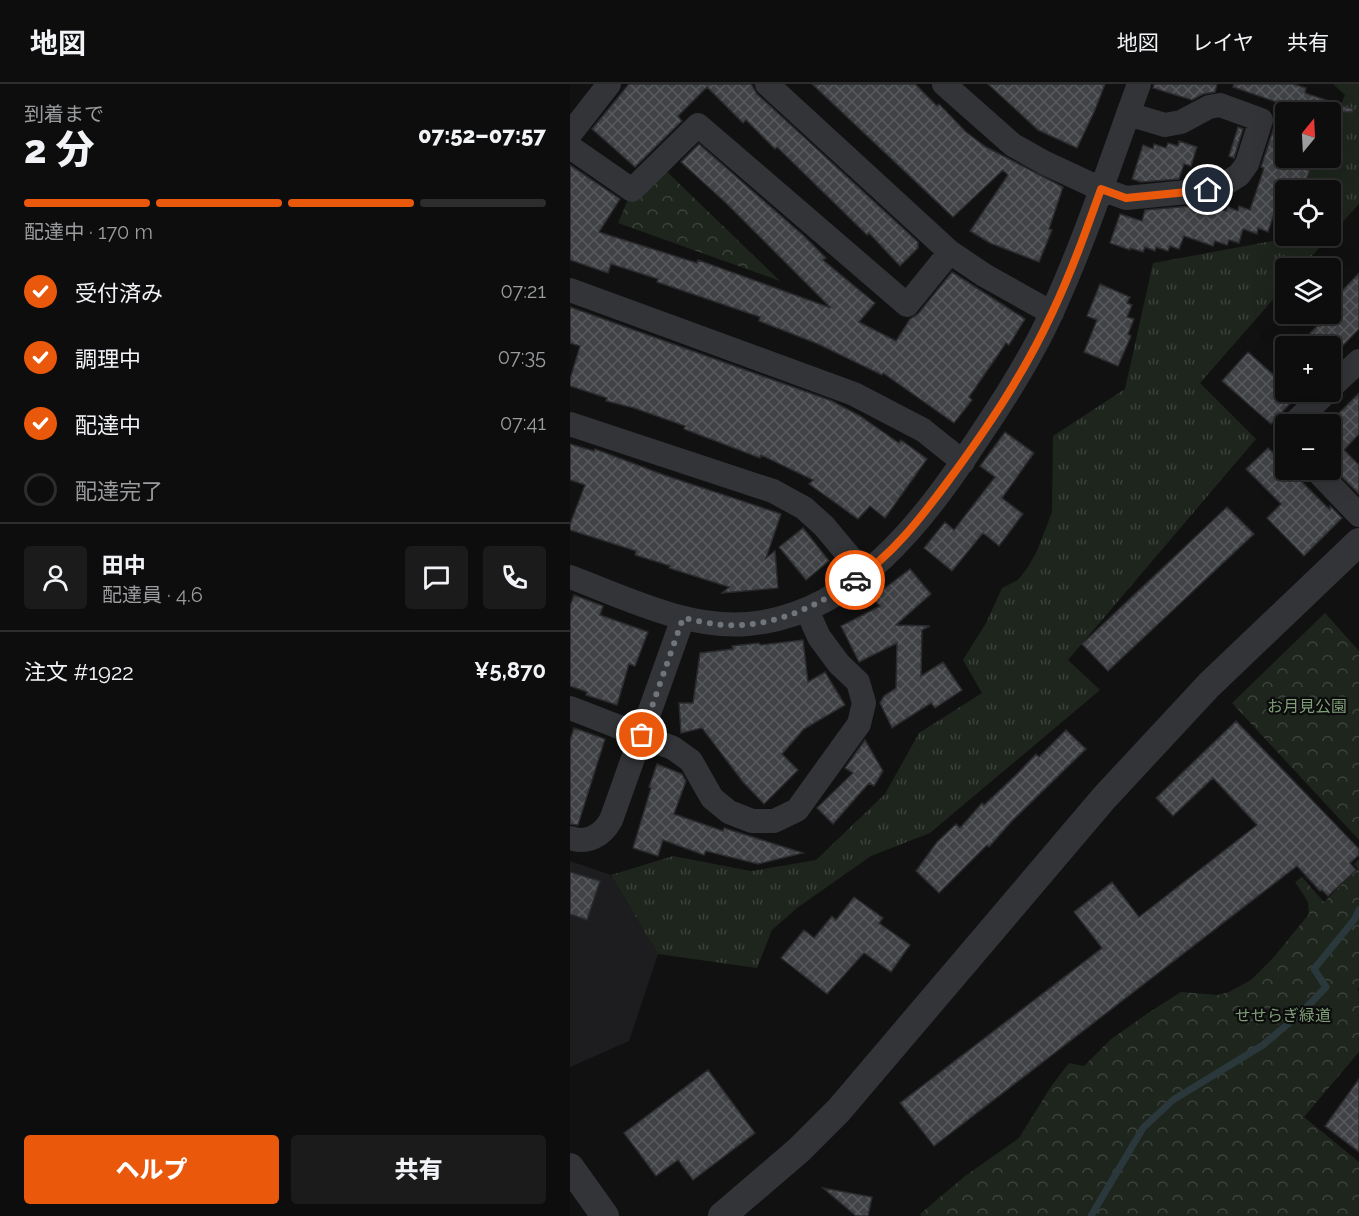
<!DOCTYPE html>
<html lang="ja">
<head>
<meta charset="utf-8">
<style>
	:root { --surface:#0d0d0e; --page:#1b1b1c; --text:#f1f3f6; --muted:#9a9c9e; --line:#2d2d2e; --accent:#ea580c }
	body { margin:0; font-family:Raleway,"Noto Sans JP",sans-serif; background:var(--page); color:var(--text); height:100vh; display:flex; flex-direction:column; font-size:22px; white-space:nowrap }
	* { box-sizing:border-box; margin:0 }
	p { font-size:20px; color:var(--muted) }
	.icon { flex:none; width:33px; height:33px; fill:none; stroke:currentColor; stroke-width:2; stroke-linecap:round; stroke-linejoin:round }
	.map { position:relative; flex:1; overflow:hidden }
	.drawer { display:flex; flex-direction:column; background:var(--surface); width:570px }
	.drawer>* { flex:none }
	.needle { width:39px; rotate:18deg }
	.fabs { position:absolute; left:705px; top:18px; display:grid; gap:12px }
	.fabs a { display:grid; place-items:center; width:66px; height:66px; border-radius:6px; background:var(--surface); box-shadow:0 6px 24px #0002,0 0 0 2px var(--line); font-size:30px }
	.pin { position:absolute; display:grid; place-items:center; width:51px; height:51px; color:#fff; margin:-26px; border:3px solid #fff; border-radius:50%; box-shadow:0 2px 6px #0007 }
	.courier { position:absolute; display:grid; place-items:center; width:60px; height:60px; margin:-30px; border:4px solid #ea580c; border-radius:50%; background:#fff; color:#222; box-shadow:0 2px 8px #0007 }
	.summary em { font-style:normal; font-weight:800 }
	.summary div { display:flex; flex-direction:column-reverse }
	.summary { display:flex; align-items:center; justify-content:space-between; height:102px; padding:0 24px }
	h1 { font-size:39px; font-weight:800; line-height:45px }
	.bar { display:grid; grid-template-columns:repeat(4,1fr); gap:9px 6px; align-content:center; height:72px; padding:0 24px }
	.bar i { height:8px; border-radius:4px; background:var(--line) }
	.bar .active { background:var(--accent) }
	.bar p { grid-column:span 4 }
	.line { display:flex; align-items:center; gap:15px; padding:0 24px; border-top:2px solid var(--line) }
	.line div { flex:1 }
	.round { display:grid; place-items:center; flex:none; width:63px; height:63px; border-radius:6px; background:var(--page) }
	ol { padding:0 24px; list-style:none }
	li { display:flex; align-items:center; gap:18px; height:66px }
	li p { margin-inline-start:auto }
	li .icon { padding:6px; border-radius:50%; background:var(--accent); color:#fff; stroke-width:4 }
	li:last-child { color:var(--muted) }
	li i { width:33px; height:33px; border:3px solid var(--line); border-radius:50% }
	.action { display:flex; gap:12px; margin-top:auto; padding:12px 24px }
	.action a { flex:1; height:69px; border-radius:6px; background:var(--accent); color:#fff; font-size:24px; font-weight:800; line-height:69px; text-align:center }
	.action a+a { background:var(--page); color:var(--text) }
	header { display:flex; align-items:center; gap:36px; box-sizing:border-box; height:84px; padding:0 30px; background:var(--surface); border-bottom:2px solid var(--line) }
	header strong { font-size:28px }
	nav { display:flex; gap:33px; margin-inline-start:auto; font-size:21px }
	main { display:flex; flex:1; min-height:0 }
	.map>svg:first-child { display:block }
	.built { fill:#1d1d1f }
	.grass { fill:url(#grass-tufts) }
	.forest { fill:url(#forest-crowns) }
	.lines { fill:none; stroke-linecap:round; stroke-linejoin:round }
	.stream { stroke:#2a373b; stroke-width:7 }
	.building { fill:url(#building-cross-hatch); stroke:#2b2b2e; stroke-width:1.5 }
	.minor { stroke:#323437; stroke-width:24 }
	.tertiary { stroke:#323437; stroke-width:28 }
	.done { stroke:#6f757b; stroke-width:6; stroke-dasharray:0 10.8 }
	.route { stroke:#ea580c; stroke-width:8 }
	.labels { text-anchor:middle; stroke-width:4.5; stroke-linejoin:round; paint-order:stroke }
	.park-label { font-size:16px; fill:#7f9f78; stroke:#0c0c0d }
</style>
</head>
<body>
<header>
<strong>地図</strong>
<nav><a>地図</a><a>レイヤ</a><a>共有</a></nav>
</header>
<main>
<section class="drawer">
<div class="summary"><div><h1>2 分</h1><p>到着まで</p></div><em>07:52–07:57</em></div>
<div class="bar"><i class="active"></i><i class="active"></i><i class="active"></i><i></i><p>配達中 · 170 m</p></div>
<ol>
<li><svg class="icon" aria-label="check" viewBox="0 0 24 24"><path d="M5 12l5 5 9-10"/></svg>受付済み<p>07:21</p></li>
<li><svg class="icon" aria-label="check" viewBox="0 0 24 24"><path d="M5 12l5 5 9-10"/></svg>調理中<p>07:35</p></li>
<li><svg class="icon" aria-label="check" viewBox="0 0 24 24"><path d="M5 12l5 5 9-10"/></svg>配達中<p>07:41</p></li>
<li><i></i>配達完了</li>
</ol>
<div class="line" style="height:108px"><a class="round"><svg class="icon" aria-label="person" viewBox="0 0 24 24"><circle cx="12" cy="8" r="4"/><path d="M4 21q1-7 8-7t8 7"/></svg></a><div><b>田中</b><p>配達員 · 4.6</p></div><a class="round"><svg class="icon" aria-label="chat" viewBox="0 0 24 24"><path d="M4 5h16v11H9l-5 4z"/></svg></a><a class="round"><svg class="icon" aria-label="phone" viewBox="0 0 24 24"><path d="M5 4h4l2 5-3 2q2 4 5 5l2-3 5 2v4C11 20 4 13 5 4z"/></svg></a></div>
<div class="line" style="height:78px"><div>注文 #1922</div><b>¥5,870</b></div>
<div class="action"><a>ヘルプ</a><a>共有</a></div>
</section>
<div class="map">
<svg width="789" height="1132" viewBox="0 0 789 1132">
	<defs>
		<pattern id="grass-tufts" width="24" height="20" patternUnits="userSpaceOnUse" patternTransform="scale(1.5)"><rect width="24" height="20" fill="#1d251d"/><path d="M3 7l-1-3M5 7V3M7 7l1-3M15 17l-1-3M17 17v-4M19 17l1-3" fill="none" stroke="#3b423b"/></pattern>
		<pattern id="forest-crowns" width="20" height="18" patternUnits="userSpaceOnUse" patternTransform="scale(1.5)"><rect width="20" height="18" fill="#1d251d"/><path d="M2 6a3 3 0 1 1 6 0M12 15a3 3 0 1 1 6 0" fill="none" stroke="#3b423b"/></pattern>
		<pattern id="building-cross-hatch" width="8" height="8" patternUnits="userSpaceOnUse" patternTransform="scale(1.5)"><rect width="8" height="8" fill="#404245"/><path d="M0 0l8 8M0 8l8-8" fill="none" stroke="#585b5d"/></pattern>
	</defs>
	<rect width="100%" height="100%" fill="#111112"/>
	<path class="built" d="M0,777L41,791L88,870L59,957L0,983Z"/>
	<path class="grass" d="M763,0H789V120L731,184H716L715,202L630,299L686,355L498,576L530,606L360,749L301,772L227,824L202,846L187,884L88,870L41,791L103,772L181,787L246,776L315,710L349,649L412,609L393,576L416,539L432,504L448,496L458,483L467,467L482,428L483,352L555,305L583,179L708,156L715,139L716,152H760V106H731L746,74H760L761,42L775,11Z"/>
	<path class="forest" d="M89,80L210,197L48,139L62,106Z
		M755,529L789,567V756L662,619Z
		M789,775V903L787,906L789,907V968L734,1033L789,1078V1132H351L350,1130L395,1092L449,1054L482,1001L499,979L514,982L540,956L578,929L611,908L648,911L659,908L681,896L703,874L739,830L738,818L725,798L732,793L754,818L788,785L784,780Z"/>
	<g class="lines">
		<path class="stream" d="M521,1132L573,1044L603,1016L693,961L732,928L756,903L744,885L784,836L789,826"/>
	</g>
	<path class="building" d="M59,0H181L187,10L348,158V164L330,182L299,149L297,151L207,63L205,65L176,36L173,39L137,3L108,32L112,37L65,83L22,45Z
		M242,0H345L367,22L369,20L396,48L416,63L493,103L479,145L482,146L469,178L420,159L400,147L438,91L433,86L383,133Z
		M418,0H535L525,26L507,64L468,46Z
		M584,0H647L645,8L633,10L622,16L583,4Z
		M664,0H723L736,4L735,9L783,25V28H716V74H744L734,103L715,96L698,148L688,144L687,150L673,145L669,159L659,156L657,161L645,157L643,162L614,152L609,165L600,162L598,167L586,163L585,167L575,163L573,168L560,164V166L540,159L550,130L572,137L575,126L622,122L643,128L644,123L656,127L658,123L668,127L669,122L680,126L694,84L691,83L705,40L704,32L709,19L663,3Z
		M668,43L673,45L664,74L659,72Z
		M609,57L627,63L621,82L614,80L609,95L571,98L562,95L573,61L583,65L584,60L596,64L598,59L608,62Z
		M129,60L234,152L256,174L253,176L305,219L289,238L326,257L340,235L348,230L382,188L455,235L439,261L436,259L399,313L402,316L384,339L313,289L312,291L248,260L189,237L190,233L87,198L88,195L41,180L38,189L0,176V81L50,115L29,148L127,179L128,176L261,224L156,119L111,78Z
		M789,189V245L763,272L760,269V262H753L740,249L760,230L772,215L768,211Z
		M530,200L560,213L557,219L562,221L557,233L564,235L558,250L561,252L548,282L514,268L527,236L517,232Z
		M0,223L262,317L290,332L329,359L331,356L357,375L315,434L300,422L288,435L239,400L243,396L191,371L190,374L114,345L115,342L64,324L36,317L37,314L0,302V295L10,262L0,259Z
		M678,268L716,302V308H722L727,312L701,340L652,297Z
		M789,309V350L774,366L789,381V410L760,381V338Z
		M435,348L464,369L432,414L453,430L429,462L413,449L382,487L354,464L375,438L384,446L425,393L410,382Z
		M0,360L24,367L25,365L94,391L211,430L196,474L205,467L208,504L152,509L159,503L99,484L100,482L65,471L66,467L0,446V440L15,401L0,396Z
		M698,364L716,381V386H720L760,426V422L772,434L734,472L697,434L711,420L676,385Z
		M657,423L684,450L538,587L512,560Z
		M233,444L259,477L236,496L209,463Z
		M340,485L361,510L326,541L360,542L352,546L351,592L373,578L392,606L365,624L361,619L322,644L310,619L314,612L326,604L327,559L289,578L271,542L310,522L302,514Z
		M4,511L33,522L30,531L78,548L65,582L59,580L47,621L16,611L17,608L0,602V522Z
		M233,556L238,598L255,588L275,621L234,645L212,670L228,686L194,720L173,698L132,644L111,649L109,619H123L130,569L163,565L162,562L189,559L190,561Z
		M666,637L789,765V771L780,779L786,786L758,812L752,806L750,807L727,782L364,1062L330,1019L532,864L504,828L542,798L569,833L687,741L643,694L603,732L586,714Z
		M4,644L35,655L8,741L0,740V656Z
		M496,646L516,665L442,737L419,763L417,761L369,809L346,787L367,758L386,740L390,744L412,719L414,721L447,690L466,670L469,673Z
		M295,656L313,687L304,702L299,699L263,740L247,724L283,689L275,684Z
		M87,680L112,690L116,697L104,730L153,747L154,744L233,769L188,780L136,767L134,771L93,756L88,772L63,764L81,704L79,703Z
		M0,788L30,797L17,836L0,830Z
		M284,813L313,834L309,839L340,861L321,888L294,869L257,910L211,874L234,846L244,854L262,832L266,836Z
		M138,986L185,1049L123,1096L108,1076L86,1092L54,1049Z
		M789,995V1068L755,1042Z
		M253,1104L302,1113L298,1132H286Z"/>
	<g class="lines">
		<path class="minor" d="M197,0L380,168L414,191L482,229
			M374,0L443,61L475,79L531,105L556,114L638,106L653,101L669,91L677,80L691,36L650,21L639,23L611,38L595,41L558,30
			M0,50L39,0
			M0,63L62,106L128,41L337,221L380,168
			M0,206L284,310L353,346L393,378
			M760,304L789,277
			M0,340L203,407L234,424L254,442L294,490
			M723,340L757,308
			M746,386L789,431
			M0,493C56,514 117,545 178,540C284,531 355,435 409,353C436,313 462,272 482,228C516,154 541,76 569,0
			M0,624L103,664L121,677L142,714L159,728L182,737H204L227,726L289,640L294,619L288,598L269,580L249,553L237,526
			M0,754C18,760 32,752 41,736L113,534"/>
		<path class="tertiary" d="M0,1083L35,1132
			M152,1132L229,1066L269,1026L534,714L639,601L789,458"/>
	</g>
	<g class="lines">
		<path class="done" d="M72,651L113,534C124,536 135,539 145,540C196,547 245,524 285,496"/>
		<path class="route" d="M285,496C322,471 350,435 376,400C416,346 454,290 482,229C501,189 516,147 531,105L556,114L638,106"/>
	</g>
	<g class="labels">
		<g class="park-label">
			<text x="737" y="628">お月見公園</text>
			<text x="713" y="937">せせらぎ緑道</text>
		</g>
	</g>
</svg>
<div class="fabs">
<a><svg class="needle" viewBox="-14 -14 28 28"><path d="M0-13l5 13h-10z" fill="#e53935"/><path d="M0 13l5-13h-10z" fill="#9a9c9e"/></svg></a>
<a><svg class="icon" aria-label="locate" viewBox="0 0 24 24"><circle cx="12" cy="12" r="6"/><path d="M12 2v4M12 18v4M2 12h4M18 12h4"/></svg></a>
<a><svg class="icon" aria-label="layers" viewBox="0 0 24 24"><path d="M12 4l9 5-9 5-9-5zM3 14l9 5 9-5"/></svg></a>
<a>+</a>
<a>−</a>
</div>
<div class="pin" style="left:72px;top:651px;background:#ea580c"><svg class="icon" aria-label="bag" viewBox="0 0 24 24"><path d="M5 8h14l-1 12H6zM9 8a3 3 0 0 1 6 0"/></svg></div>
<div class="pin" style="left:638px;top:106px;background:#1f2937"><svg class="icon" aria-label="home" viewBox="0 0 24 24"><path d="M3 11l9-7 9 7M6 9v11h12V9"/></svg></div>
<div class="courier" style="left:285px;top:496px"><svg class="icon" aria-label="car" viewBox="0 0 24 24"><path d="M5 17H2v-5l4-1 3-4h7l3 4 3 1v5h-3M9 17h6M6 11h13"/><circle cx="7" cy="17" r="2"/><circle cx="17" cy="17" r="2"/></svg></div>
</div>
</main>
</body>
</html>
